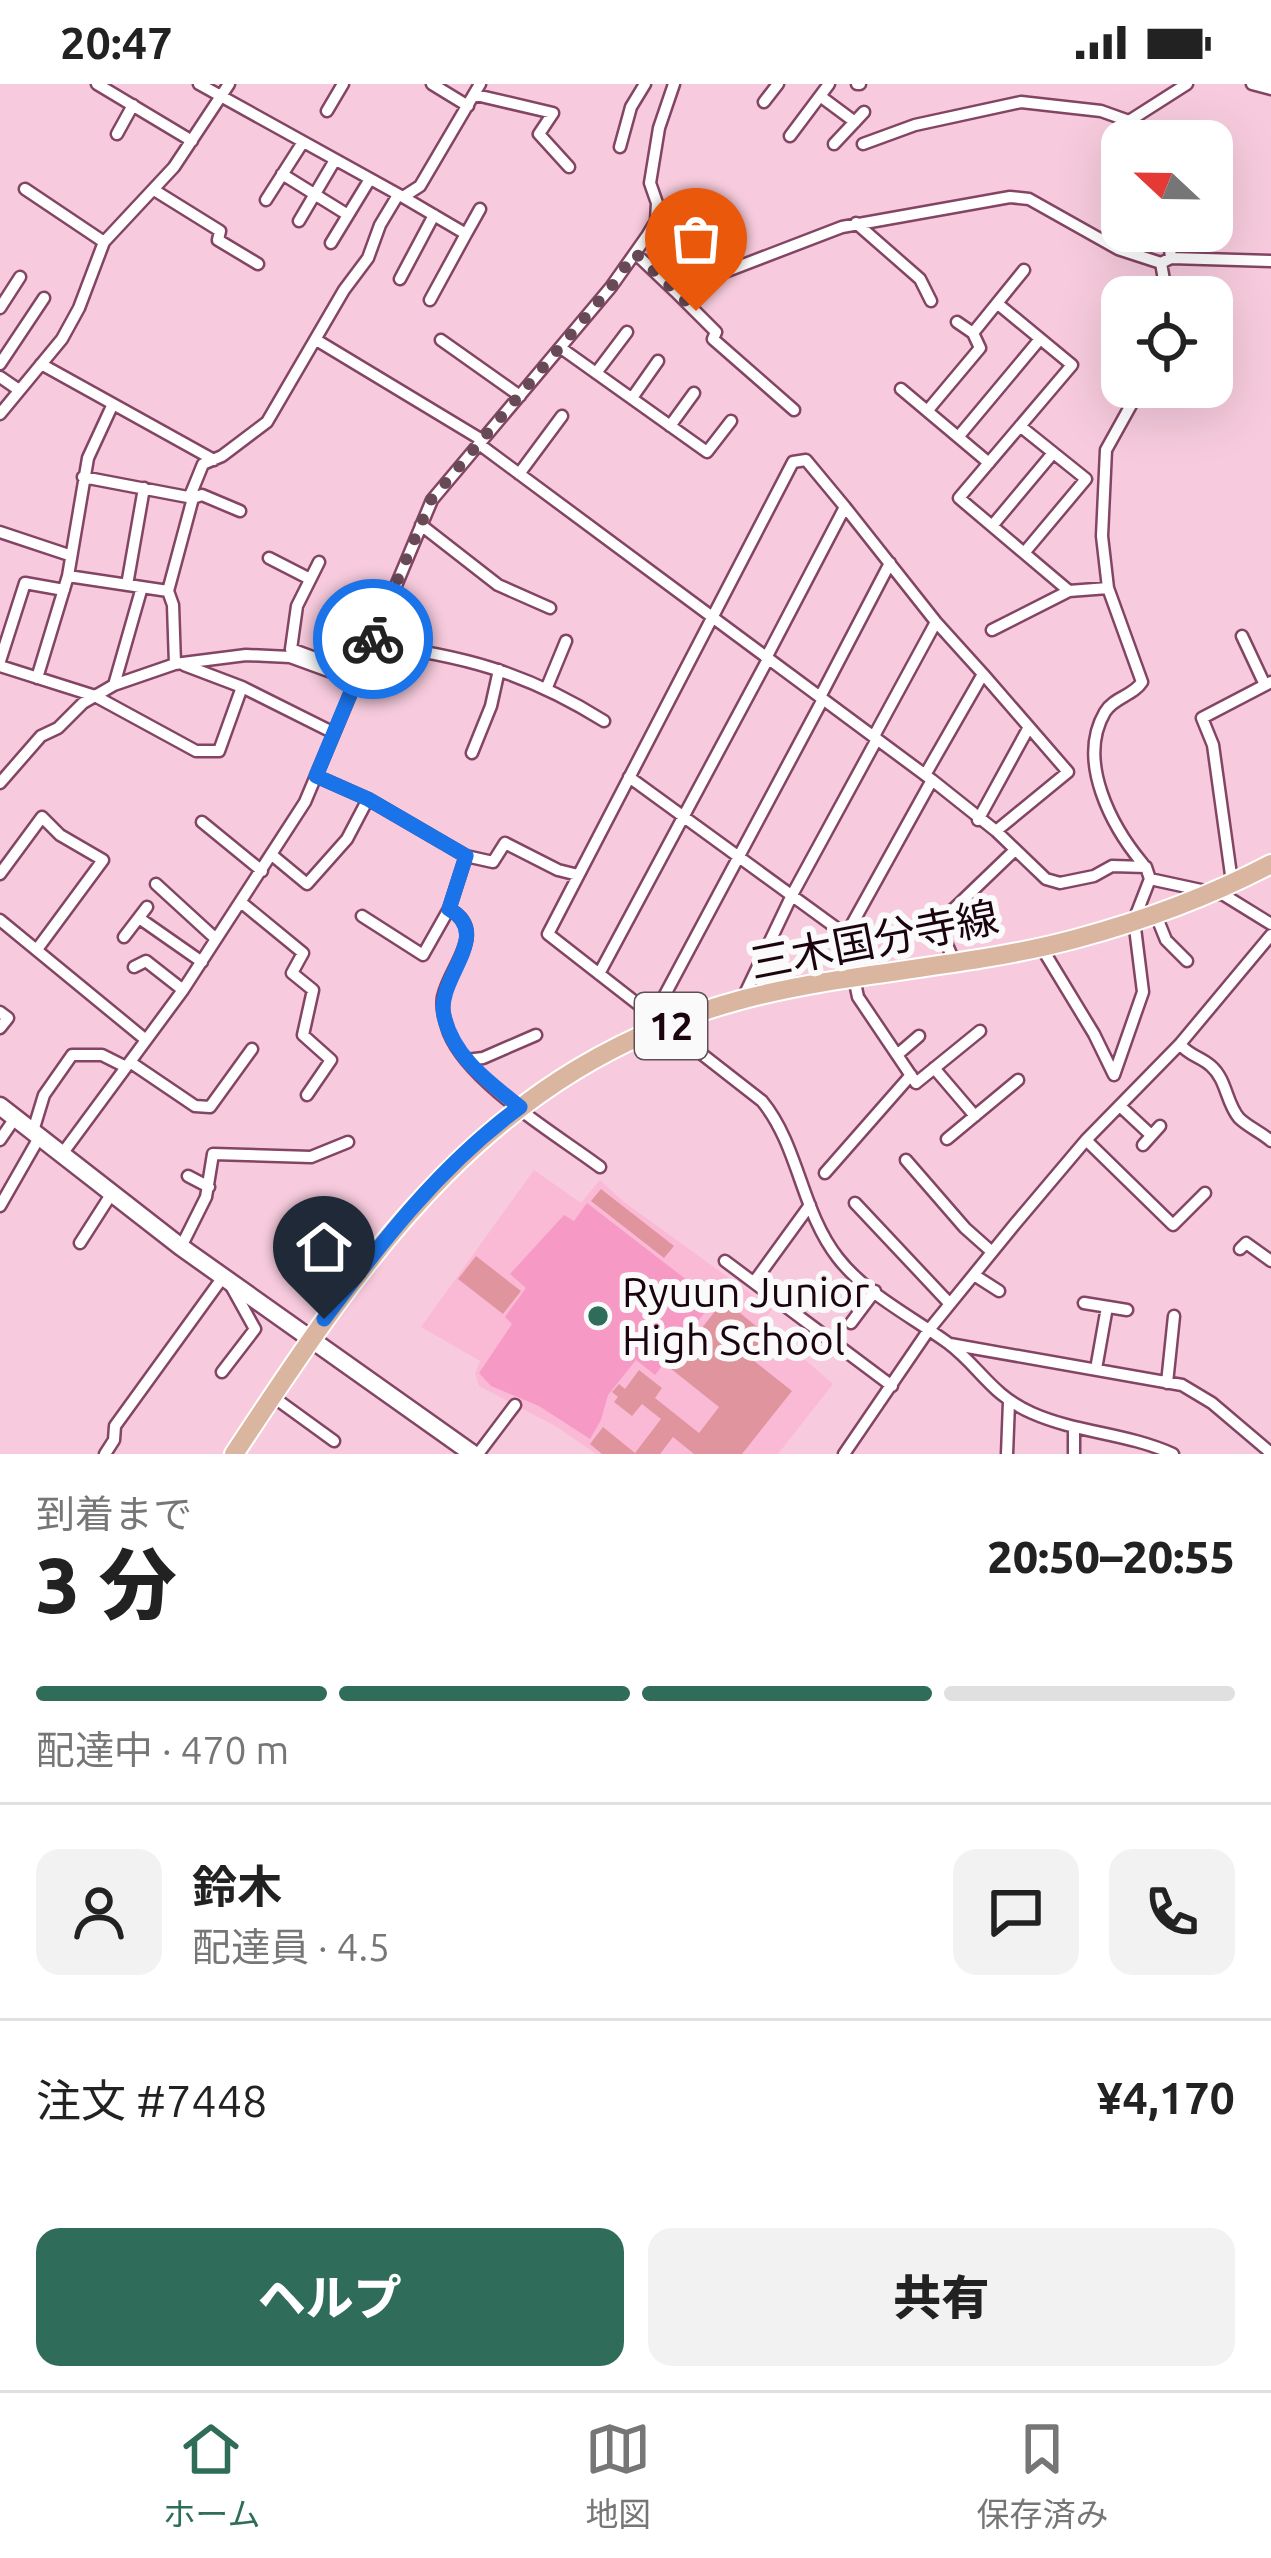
<!DOCTYPE html>
<html lang="ja">
<head>
<meta charset="utf-8">
<style>
	:root { --surface:#fff; --page:#f2f2f2; --text:#222; --muted:#767676; --line:#e0e0e0; --accent:#2f6d5a }
	body { margin:0; font-family:Ubuntu,"Noto Sans JP",sans-serif; background:var(--page); color:var(--text); height:100vh; display:flex; flex-direction:column; font-size:45px; white-space:nowrap }
	* { box-sizing:border-box; margin:0 }
	p { font-size:39px; color:var(--muted) }
	.icon { flex:none; width:66px; height:66px; fill:none; stroke:currentColor; stroke-width:2; stroke-linecap:round; stroke-linejoin:round }
	.map { position:relative; height:1370px; overflow:hidden }
	.side { display:flex; flex-direction:column; background:var(--surface); flex:1 }
	.side>* { flex:none }
	.needle { width:78px; rotate:292deg }
	.tools { position:absolute; left:1101px; top:36px; display:grid; gap:24px }
	.tools a { display:grid; place-items:center; width:132px; height:132px; border-radius:24px; background:var(--surface); box-shadow:0 12px 48px #0002; font-size:60px }
	.pin { position:absolute; display:grid; place-items:center; width:102px; height:102px; color:#fff; margin:-123px -51px; border-radius:50% 50% 50% 0; rotate:-45deg; box-shadow:0 0 12px #0007 }
	.pin .icon { rotate:45deg }
	.courier { position:absolute; display:grid; place-items:center; width:120px; height:120px; margin:-60px; border:9px solid #1a73e8; border-radius:50%; background:#fff; color:#222; box-shadow:0 3px 15px #0007 }
	.headline em { font-style:normal; font-weight:800 }
	.headline div { display:flex; flex-direction:column-reverse }
	.headline { display:flex; align-items:center; justify-content:space-between; height:204px; padding:0 36px }
	h1 { font-size:78px; font-weight:800; line-height:90px }
	.bar { display:grid; grid-template-columns:repeat(4,1fr); gap:18px 12px; align-content:center; height:144px; padding:0 36px }
	.bar i { height:15px; border-radius:9px; background:var(--line) }
	.bar .selected { background:var(--accent) }
	.bar p { grid-column:span 4 }
	.line { display:flex; align-items:center; gap:30px; padding:0 36px; border-top:3px solid var(--line) }
	.line div { flex:1 }
	.round { display:grid; place-items:center; flex:none; width:126px; height:126px; border-radius:24px; background:var(--page) }
	.primary-button { display:flex; gap:24px; margin-top:auto; padding:24px 36px }
	.primary-button a { flex:1; height:138px; border-radius:24px; background:var(--accent); color:#fff; font-size:48px; font-weight:800; line-height:138px; text-align:center }
	.primary-button a+a { background:var(--page); color:var(--text) }
	.status { display:flex; justify-content:space-between; align-items:center; height:84px; padding:0 60px; background:var(--surface); direction:ltr }
	.status svg { height:33px; fill:currentColor }
	.tabs { display:flex; justify-content:space-around; align-items:center; height:168px; border-top:3px solid var(--line); background:var(--surface); font-size:33px; color:var(--muted) }
	.tabs a { display:grid; justify-items:center; gap:6px }
	.tabs .selected { color:var(--accent) }
	.map>svg:first-child { display:block }
	.built { fill:#fabad6 }
	.green { fill:#f69ac5 }
	.building { fill:#e0949e }
	.lines { fill:none; stroke-linecap:round; stroke-linejoin:round }
	.street-casing { stroke:#834563; stroke-width:15 }
	.secondary-casing { stroke:#834563; stroke-width:21 }
	.primary-casing { stroke:#fff; stroke-width:22 }
	.street { stroke:#fff; stroke-width:10 }
	.secondary { stroke:#fff; stroke-width:16 }
	.primary { stroke:#dab6a1; stroke-width:18 }
	.done { stroke:#684a57; stroke-width:12; stroke-dasharray:0 21.6 }
	.route { stroke:#1a73e8; stroke-width:15 }
	.poi-dot { fill:#2f6d5a; stroke:#fafafa; stroke-width:4.5 }
	.labels { text-anchor:middle; stroke-width:12; stroke-linejoin:round; paint-order:stroke }
	.shield { fill:#fafafa; stroke:#5e4e56; stroke-width:3 }
	.shield-label { font-size:39px; font-weight:bold; fill:#1b040f }
	.street-label { font-size:42px; fill:#1b040f; stroke:#fafafa }
	.poi-label { font-size:42px; fill:#1b040f; stroke:#fafafa; text-anchor:start }
</style>
</head>
<body>
<div class="status"><b>20:47</b><svg viewBox="0 0 49 12"><path d="M0 12V9h3v3zM5 12V6h3v6zM10 12V3h3v9zM15 12V0h3v12zM26 1h20v11H26zM47 4h2v5h-2z"/></svg></div>
<div class="map">
<svg width="1271" height="1370" viewBox="0 0 1271 1370">
	<rect width="100%" height="100%" fill="#f7cbdd"/>
	<path class="built" d="M534,1086L581,1119L600,1096L624,1118L772,1225L763,1239L833,1300L778,1370H596L557,1343L479,1302L475,1289L480,1277L421,1243Z"/>
	<path class="green" d="M587,1119L714,1217L655,1291L636,1276L608,1311L601,1336L590,1355L539,1322L491,1302L479,1289L512,1240L505,1233L526,1204L510,1190L564,1131L574,1137Z"/>
	<path class="building" d="M601,1105L674,1162L664,1174L591,1117Z
		M476,1172L521,1207L503,1230L458,1195Z
		M724,1216L766,1250L749,1273L792,1307L742,1370H694L673,1353L660,1370H602L590,1360L603,1343L635,1369L661,1335L642,1320L632,1332L614,1318L618,1313L612,1308L619,1300L625,1305L639,1286L662,1304L655,1314L699,1349L719,1323L670,1284Z"/>
	<g class="lines">
		<g class="street-casing">
			<path id="street" d="M97,0L192,57
				M199,0L403,113L420,102L480,0
				M432,0L468,22
				M857,0H860
				M1252,0L1271,5
				M476,11L553,29L539,50L569,83
				M820,12L855,38
				M764,18L778,0
				M327,27L343,0
				M1124,37L1129,57
				M117,50L133,21
				M790,52L829,0
				M834,60L864,28
				M863,60L915,41L1021,18L1101,27L1129,37L1187,0
				M620,63L631,23L645,0
				M282,90L348,131
				M25,105L104,158
				M154,106L220,147L218,156L258,180
				M403,113L466,150L480,125
				M266,116L303,58
				M299,137L335,76
				M856,139L920,195L931,217
				M1168,147L1171,174
				M331,159L370,95
				M635,169L675,207L842,143L1010,113L1029,115L1118,165L1161,179L1171,174L1271,177
				M1161,179L1167,213
				M400,195L434,131
				M675,207L716,248L713,255L794,326
				M430,216L466,150
				M998,220L1072,281L959,414L1069,507L1108,504
				M0,224L20,193
				M973,249L1024,186
				M441,256L520,312
				M318,257L482,356
				M561,264L707,368L731,337
				M0,280L44,214
				M41,280L214,376
				M596,289L627,248
				M0,293L19,306
				M1141,303L1106,366L1102,452L1108,504L1142,598C1133,612 1114,613 1105,628C1076,677 1112,743 1143,780
				M901,305L989,379
				M632,314L658,277
				M928,326L980,264L973,249L957,238
				M0,330L62,255L79,224L104,158L174,83L229,0
				M670,342L694,309
				M1020,342L1086,395L1024,469
				M959,352L1040,255
				M479,360L932,696L996,747L1046,795L1060,799L1094,792L1112,782L1146,783L1150,795L1224,811L1271,840
				M519,390L562,332
				M190,412L203,380L222,372L267,338L344,206L368,174L380,141L398,111
				M193,414L202,411L240,427
				M845,423L806,376L793,378L548,850L762,1017C799,1062 801,1127 838,1174C866,1210 911,1232 948,1259C980,1283 991,1311 1032,1329C1077,1349 1127,1349 1173,1370
				M421,441L498,501L550,524
				M992,442L1053,369
				M0,448L69,471
				M269,474L310,495
				M319,478L297,522L291,565L359,590
				M68,492L168,507L193,414L83,393
				M127,501L144,404
				M168,507L173,521L175,580
				M992,546L1069,507
				M1242,552L1265,601
				M371,560C461,571 526,588 604,637
				M766,574L845,423L936,538
				M0,577L25,499L64,506
				M0,582L95,612L196,667H219L242,603L184,581
				M37,594L68,492L88,374L112,322
				M114,601L142,503
				M242,603L334,649
				M547,603L566,557
				M820,613L890,479
				M874,652L936,538L983,590
				M472,669L491,622L499,586
				M925,691L983,590L1029,643
				M316,692L368,715L466,772
				M629,693L846,851L932,696
				M0,699L41,652L58,644L83,619L114,601L175,580L246,571L290,573L356,597
				M978,736L1029,643L1068,688L996,747
				M202,738L262,787
				M272,771L307,800L347,755L368,715
				M0,790L42,733L60,751L103,776L38,864
				M1232,798L1213,661L1202,634L1271,598
				M156,800L216,855
				M242,819L303,869L292,889L313,906L303,951L331,976L307,1011
				M449,825C489,847 450,881 443,913C441,924 445,938 449,949C470,1000 556,1050 600,1083
				M1155,829L1166,856L1187,877
				M362,832L423,871L449,825L466,772L493,778L505,759L558,786L578,791
				M139,834L202,878
				M0,836L146,956
				M124,853L147,823
				M1040,861L1094,950L1114,991L1143,908L1134,836L1150,795
				M954,877L938,840L1015,766
				M134,883L146,877L183,906
				M599,890L768,575
				M854,894L858,913L916,999L980,947
				M742,916L792,811L877,655
				M0,928L8,934L0,944
				M653,933L823,615
				M1180,960C1189,972 1200,972 1211,982C1227,996 1226,1019 1239,1034C1248,1043 1261,1048 1271,1057
				M897,971L919,952
				M466,976L483,974L536,951
				M130,978L195,1022L210,1023L252,965
				M934,984L975,1032
				M1120,1022L1151,1051
				M33,1047L44,1011L72,971H102L126,983
				M947,1055L1018,996
				M0,1056L15,1034
				M1086,1056L1173,1141L1205,1109
				M1143,1061L1160,1042
				M62,1070L183,906L305,718L432,416L611,203L647,152L656,137L657,119L650,99L659,44L674,0
				M906,1076L965,1144L992,1168
				M825,1089L911,991
				M188,1092L209,1103
				M855,1119L950,1220
				M0,1122L40,1052
				M80,1159L112,1109
				M181,1163L206,1113L213,1070L311,1073L348,1058
				M1240,1165L1246,1159L1271,1177
				M725,1177L892,1302
				M974,1191L999,1207
				M757,1194L810,1121
				M1084,1219L1127,1226
				M851,1239L875,1207
				M950,1260L1182,1301L1212,1319L1271,1369
				M1096,1285L1107,1223
				M222,1288L255,1245L230,1200
				M1167,1299L1174,1232
				M272,1312L334,1357
				M105,1370L114,1356L115,1342L223,1193
				M478,1370L515,1321
				M844,1370L928,1247L1015,1140L1086,1056L1180,960L1271,851
				M1007,1370L1009,1318
				M1074,1370V1345"/>
		</g>
		<g class="secondary-casing">
			<path id="secondary" d="M0,1022L181,1163L473,1370"/>
		</g>
		<g class="primary-casing">
			<path id="primary" d="M234,1370C369,1165 491,982 744,915C852,887 967,884 1075,855C1142,837 1210,812 1271,780"/>
		</g>
		<use href="#street" class="street"/>
		<use href="#secondary" class="secondary"/>
		<use href="#primary" class="primary"/>
	</g>
	<g class="lines">
		<path class="done" d="M373,555L431,416L611,203L635,169L696,227"/>
		<path class="route" d="M324,1235C382,1157 441,1081 520,1023C489,998 454,974 444,932C435,895 495,851 449,825L466,772L368,715L316,692L373,555"/>
	</g>
	<circle class="poi-dot" cx="598" cy="1232" r="12"/>
	<g class="labels">
		<rect class="shield" x="635" y="909" width="72" height="66" rx="9"/>
		<g class="shield-label">
			<text x="671" y="956">12</text>
		</g>
		<g class="street-label">
			<text transform="translate(874 856) rotate(-11)" y="15">三木国分寺線</text>
		</g>
		<g class="poi-label">
			<text x="622" y="1223">Ryuun Junior<tspan x="622" dy="48">High School</tspan></text>
		</g>
	</g>
</svg>
<div class="tools">
<a><svg class="needle" viewBox="-14 -14 28 28"><path d="M0-13l5 13h-10z" fill="#e53935"/><path d="M0 13l5-13h-10z" fill="#767676"/></svg></a>
<a><svg class="icon" aria-label="locate" viewBox="0 0 24 24"><circle cx="12" cy="12" r="6"/><path d="M12 2v4M12 18v4M2 12h4M18 12h4"/></svg></a>
</div>
<div class="pin" style="left:696px;top:227px;background:#ea580c"><svg class="icon" aria-label="bag" viewBox="0 0 24 24"><path d="M5 8h14l-1 12H6zM9 8a3 3 0 0 1 6 0"/></svg></div>
<div class="pin" style="left:324px;top:1235px;background:#1f2937"><svg class="icon" aria-label="home" viewBox="0 0 24 24"><path d="M3 11l9-7 9 7M6 9v11h12V9"/></svg></div>
<div class="courier" style="left:373px;top:555px"><svg class="icon" aria-label="bike" viewBox="0 0 24 24"><circle cx="6" cy="16" r="4"/><circle cx="18" cy="16" r="4"/><path d="M6 16l4-8h5l3 8M10 8l3 8H6M13 5h3"/></svg></div>
</div>
<section class="side">
<div class="headline"><div><h1>3 分</h1><p>到着まで</p></div><em>20:50–20:55</em></div>
<div class="bar"><i class="selected"></i><i class="selected"></i><i class="selected"></i><i></i><p>配達中 · 470 m</p></div>
<div class="line" style="height:216px"><a class="round"><svg class="icon" aria-label="person" viewBox="0 0 24 24"><circle cx="12" cy="8" r="4"/><path d="M4 21q1-7 8-7t8 7"/></svg></a><div><b>鈴木</b><p>配達員 · 4.5</p></div><a class="round"><svg class="icon" aria-label="chat" viewBox="0 0 24 24"><path d="M4 5h16v11H9l-5 4z"/></svg></a><a class="round"><svg class="icon" aria-label="phone" viewBox="0 0 24 24"><path d="M5 4h4l2 5-3 2q2 4 5 5l2-3 5 2v4C11 20 4 13 5 4z"/></svg></a></div>
<div class="line" style="height:156px"><div>注文 #7448</div><b>¥4,170</b></div>
<div class="primary-button"><a>ヘルプ</a><a>共有</a></div>
</section>
<nav class="tabs">
<a class="selected"><svg class="icon" aria-label="home" viewBox="0 0 24 24"><path d="M3 11l9-7 9 7M6 9v11h12V9"/></svg>ホーム</a>
<a><svg class="icon" aria-label="map" viewBox="0 0 24 24"><path d="M3 6l6-2 6 2 6-2v14l-6 2-6-2-6 2zM9 4v14M15 6v14"/></svg>地図</a>
<a><svg class="icon" aria-label="saved" viewBox="0 0 24 24"><path d="M7 4h10v16l-5-4-5 4z"/></svg>保存済み</a>
</nav>
</body>
</html>
